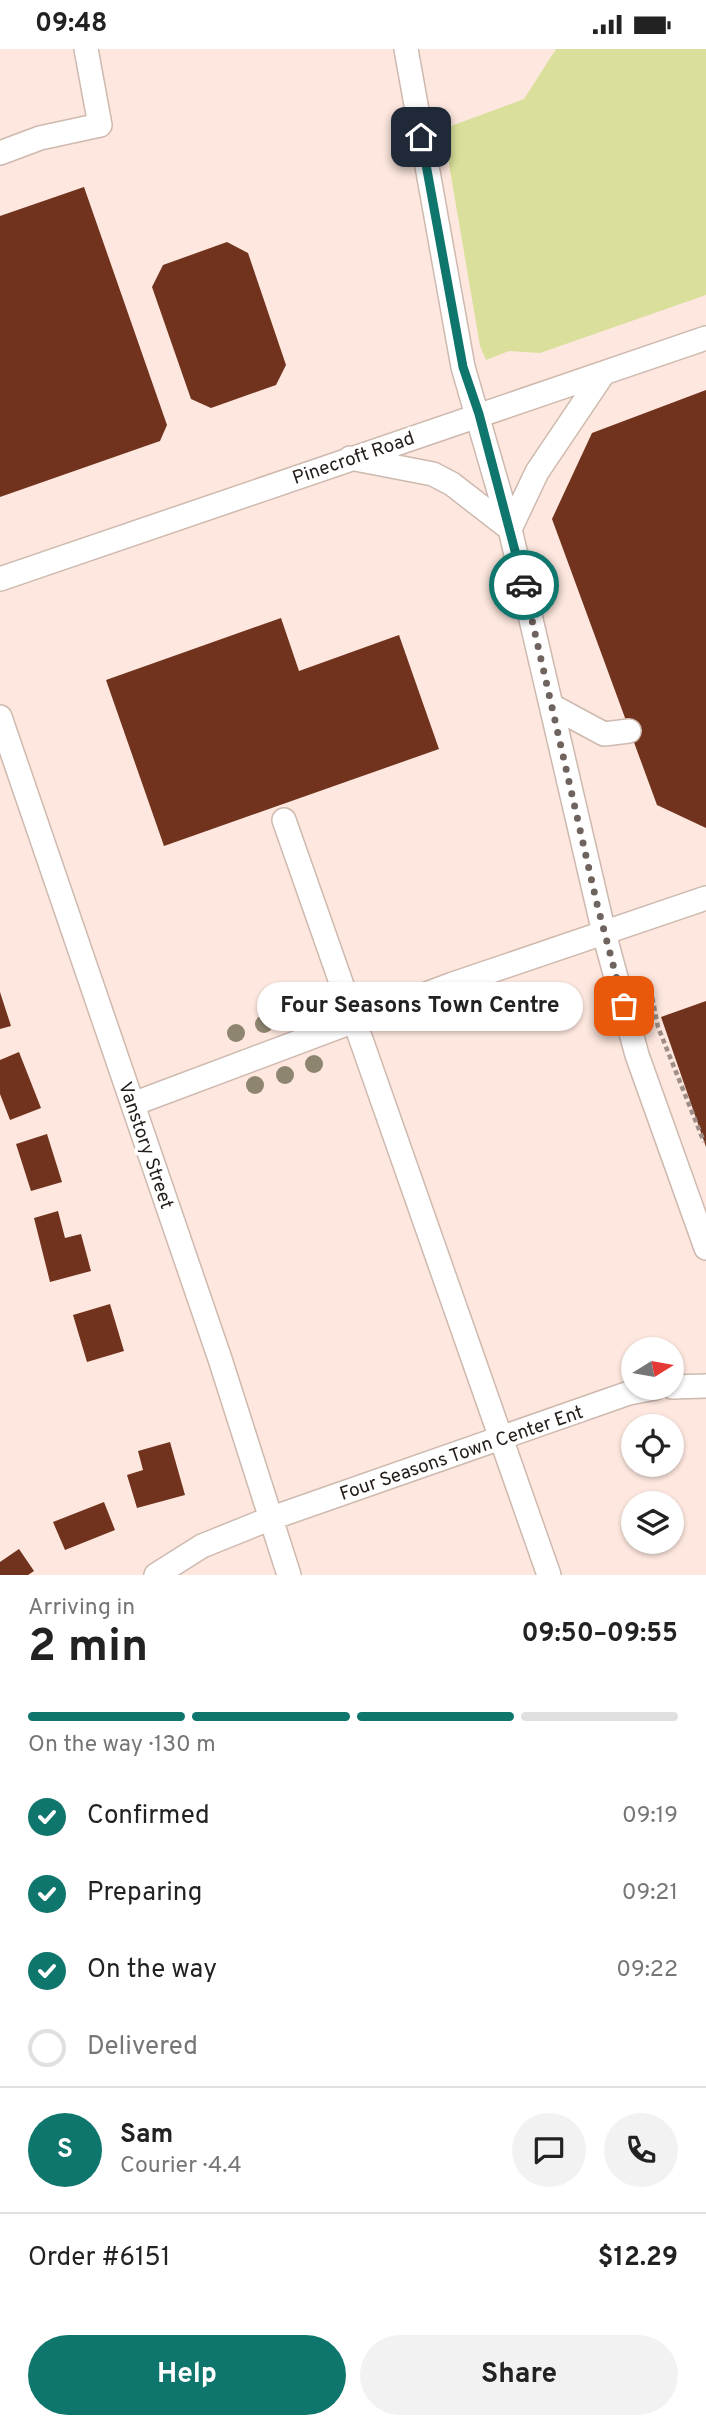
<!DOCTYPE html>
<html lang="en">
<head>
<meta charset="utf-8">
<style>
	:root { --surface:#fff; --page:#f2f2f2; --text:#222; --muted:#767676; --line:#e0e0e0; --accent:#0f766e }
	body { margin:0; font-family:Overpass,sans-serif; background:var(--page); color:var(--text); height:100vh; display:flex; flex-direction:column; font-size:26px; white-space:nowrap }
	* { box-sizing:border-box; margin:0 }
	p { font-size:23px; color:var(--muted) }
	.icon { flex:none; width:38px; height:38px; fill:none; stroke:currentColor; stroke-width:2; stroke-linecap:round; stroke-linejoin:round }
	.map { position:relative; height:1526px; overflow:hidden }
	.side { display:flex; flex-direction:column; background:var(--surface); flex:1 }
	.side>* { flex:none }
	.needle { width:46px; rotate:79deg }
	.buttons { position:absolute; left:621px; top:1288px; display:grid; gap:14px }
	.buttons a { display:grid; place-items:center; width:63px; height:63px; border-radius:50%; background:var(--surface); box-shadow:0 2px 5px #0004; font-size:35px }
	.pin { position:absolute; display:grid; place-items:center; width:60px; height:60px; color:#fff; margin:-30px; border-radius:14px; box-shadow:0 4px 10px #0006 }
	.courier { position:absolute; display:grid; place-items:center; width:70px; height:70px; margin:-35px; border:5px solid #0f766e; border-radius:50%; background:#fff; color:#222; box-shadow:0 2px 9px #0007 }
	.bubble { position:absolute; height:49px; border-radius:24px; background:var(--surface); box-shadow:0 2px 5px #0004; font-size:23px; font-weight:700; line-height:49px; text-align:center }
	.overview em { font-style:normal; font-weight:700 }
	.overview div { display:flex; flex-direction:column-reverse }
	.overview { display:flex; align-items:center; justify-content:space-between; height:119px; padding:0 28px }
	h1 { font-size:46px; font-weight:700; line-height:52px }
	.bar { display:grid; grid-template-columns:repeat(4,1fr); gap:10px 7px; align-content:center; height:84px; padding:0 28px }
	.bar i { height:9px; border-radius:5px; background:var(--line) }
	.bar .on { background:var(--accent) }
	.bar p { grid-column:span 4 }
	.line { display:flex; align-items:center; gap:18px; padding:0 28px; border-top:2px solid var(--line) }
	.line div { flex:1 }
	.round { display:grid; place-items:center; flex:none; width:74px; height:74px; border-radius:37px; background:var(--page) }
	ol { padding:0 28px; list-style:none }
	li { display:flex; align-items:center; gap:21px; height:77px }
	li p { margin-inline-start:auto }
	li .icon { padding:7px; border-radius:50%; background:var(--accent); color:#fff; stroke-width:4 }
	li:last-child { color:var(--muted) }
	li i { width:38px; height:38px; border:4px solid var(--line); border-radius:50% }
	.primary-button { display:flex; gap:14px; margin-top:auto; padding:14px 28px }
	.primary-button a { flex:1; height:80px; border-radius:42px; background:var(--accent); color:#fff; font-size:28px; font-weight:700; line-height:80px; text-align:center }
	.primary-button a+a { background:var(--page); color:var(--text) }
	.status { display:flex; justify-content:space-between; align-items:center; height:49px; padding:0 35px; background:var(--surface); direction:ltr }
	.status svg { height:19px; fill:currentColor }
	.map>svg:first-child { display:block }
	.green { fill:#dae09b }
	.building { fill:#71331d }
	.lines { fill:none; stroke-linecap:round; stroke-linejoin:round }
	.minor-casing { stroke:#ceb9af; stroke-width:26 }
	.path { stroke:#9e8e87; stroke-width:4.5; stroke-dasharray:5 3.5; stroke-linecap:butt }
	.minor { stroke:#fff; stroke-width:23 }
	.tree { fill:#8e8570 }
	.done { stroke:#6f635d; stroke-width:7; stroke-dasharray:0 12.6 }
	.route { stroke:#0f766e; stroke-width:9 }
	.labels { text-anchor:middle; stroke-width:7; stroke-linejoin:round; paint-order:stroke }
	.street-label { font-size:19px; fill:#231c18; stroke:#fff }
</style>
</head>
<body>
<div class="status"><b>09:48</b><svg viewBox="0 0 49 12"><path d="M0 12V9h3v3zM5 12V6h3v6zM10 12V3h3v9zM15 12V0h3v12zM26 1h20v11H26zM47 4h2v5h-2z"/></svg></div>
<div class="map">
<svg width="706" height="1526" viewBox="0 0 706 1526">
	<rect width="100%" height="100%" fill="#fde7de"/>
	<path class="green" d="M556,0H706V246L540,304L509,302L486,311L480,297L443,80L524,50Z"/>
	<path class="building" d="M84,138L167,376L160,392L0,448V167Z
		M227,193L248,204L286,316L276,336L211,359L191,350L152,238L163,216Z
		M706,341V779L657,756L552,470L592,384Z
		M281,569L299,622L399,586L439,700L164,797L106,631Z
		M0,943L11,977L0,980Z
		M706,952V1098L661,968Z
		M19,1003L41,1059L10,1071L0,1045V1011Z
		M47,1085L62,1133L31,1142L16,1095Z
		M58,1162L65,1189L81,1185L91,1222L50,1233L34,1169Z
		M110,1255L124,1302L87,1313L73,1266Z
		M170,1393L185,1446L137,1459L127,1426L143,1421L138,1402Z
		M104,1453L115,1481L65,1501L53,1473Z
		M19,1500L34,1522L28,1526H0V1513Z"/>
	<g class="lines">
		<g class="minor-casing">
			<path id="minor" d="M406,0L463,318L510,480L604,884L637,1006L706,1199
				M0,104L40,89L100,76L86,0
				M350,409L433,425L452,435L510,480
				M510,480L537,423L603,325
				M0,530L706,289
				M554,658L604,685L629,682
				M0,668L220,1310L289,1526
				M284,771L549,1526
				M133,1055L453,935L706,849
				M672,1338L706,1337
				M156,1526L202,1497L269,1470L629,1344L655,1339"/>
		</g>
		<path class="path" d="M649,932L658,978L704,1093"/>
		<use href="#minor" class="minor"/>
	</g>
	<g class="tree">
		<circle cx="295" cy="965" r="9"/>
		<circle cx="264" cy="975" r="9"/>
		<circle cx="236" cy="984" r="9"/>
		<circle cx="314" cy="1015" r="9"/>
		<circle cx="285" cy="1026" r="9"/>
		<circle cx="255" cy="1036" r="9"/>
	</g>
	<g class="lines">
		<path class="done" d="M524,536L597,855L624,957"/>
		<path class="route" d="M421,88L463,318L479,365L524,536"/>
	</g>
	<g class="labels">
		<g class="street-label">
			<text transform="translate(353 408) rotate(-19)" y="7">Pinecroft Road</text>
			<text transform="translate(147 1096) rotate(71)" y="7">Vanstory Street</text>
			<text transform="translate(461 1403) rotate(-19)" y="7">Four Seasons Town Center Ent</text>
		</g>
	</g>
</svg>
<div class="buttons">
<a><svg class="needle" viewBox="-14 -14 28 28"><path d="M0-13l5 13h-10z" fill="#e53935"/><path d="M0 13l5-13h-10z" fill="#767676"/></svg></a>
<a><svg class="icon" aria-label="locate" viewBox="0 0 24 24"><circle cx="12" cy="12" r="6"/><path d="M12 2v4M12 18v4M2 12h4M18 12h4"/></svg></a>
<a><svg class="icon" aria-label="layers" viewBox="0 0 24 24"><path d="M12 4l9 5-9 5-9-5zM3 14l9 5 9-5"/></svg></a>
</div>
<div class="pin" style="left:624px;top:957px;background:#ea580c"><svg class="icon" aria-label="bag" viewBox="0 0 24 24"><path d="M5 8h14l-1 12H6zM9 8a3 3 0 0 1 6 0"/></svg></div>
<div class="pin" style="left:421px;top:88px;background:#1f2937"><svg class="icon" aria-label="home" viewBox="0 0 24 24"><path d="M3 11l9-7 9 7M6 9v11h12V9"/></svg></div>
<div class="courier" style="left:524px;top:536px"><svg class="icon" aria-label="car" viewBox="0 0 24 24"><path d="M5 17H2v-5l4-1 3-4h7l3 4 3 1v5h-3M9 17h6M6 11h13"/><circle cx="7" cy="17" r="2"/><circle cx="17" cy="17" r="2"/></svg></div>
<div class="bubble" style="left:257px;top:933px;width:326px">Four Seasons Town Centre</div>
</div>
<section class="side">
<div class="overview"><div><h1>2 min</h1><p>Arriving in</p></div><em>09:50–09:55</em></div>
<div class="bar"><i class="on"></i><i class="on"></i><i class="on"></i><i></i><p>On the way · 130 m</p></div>
<ol>
<li><svg class="icon" aria-label="check" viewBox="0 0 24 24"><path d="M5 12l5 5 9-10"/></svg>Confirmed<p>09:19</p></li>
<li><svg class="icon" aria-label="check" viewBox="0 0 24 24"><path d="M5 12l5 5 9-10"/></svg>Preparing<p>09:21</p></li>
<li><svg class="icon" aria-label="check" viewBox="0 0 24 24"><path d="M5 12l5 5 9-10"/></svg>On the way<p>09:22</p></li>
<li><i></i>Delivered</li>
</ol>
<div class="line" style="height:126px"><b class="round" style="background:var(--accent);color:#fff">S</b><div><b>Sam</b><p>Courier · 4.4</p></div><a class="round"><svg class="icon" aria-label="chat" viewBox="0 0 24 24"><path d="M4 5h16v11H9l-5 4z"/></svg></a><a class="round"><svg class="icon" aria-label="phone" viewBox="0 0 24 24"><path d="M5 4h4l2 5-3 2q2 4 5 5l2-3 5 2v4C11 20 4 13 5 4z"/></svg></a></div>
<div class="line" style="height:91px"><div>Order #6151</div><b>$12.29</b></div>
<div class="primary-button"><a>Help</a><a>Share</a></div>
</section>
</body>
</html>
